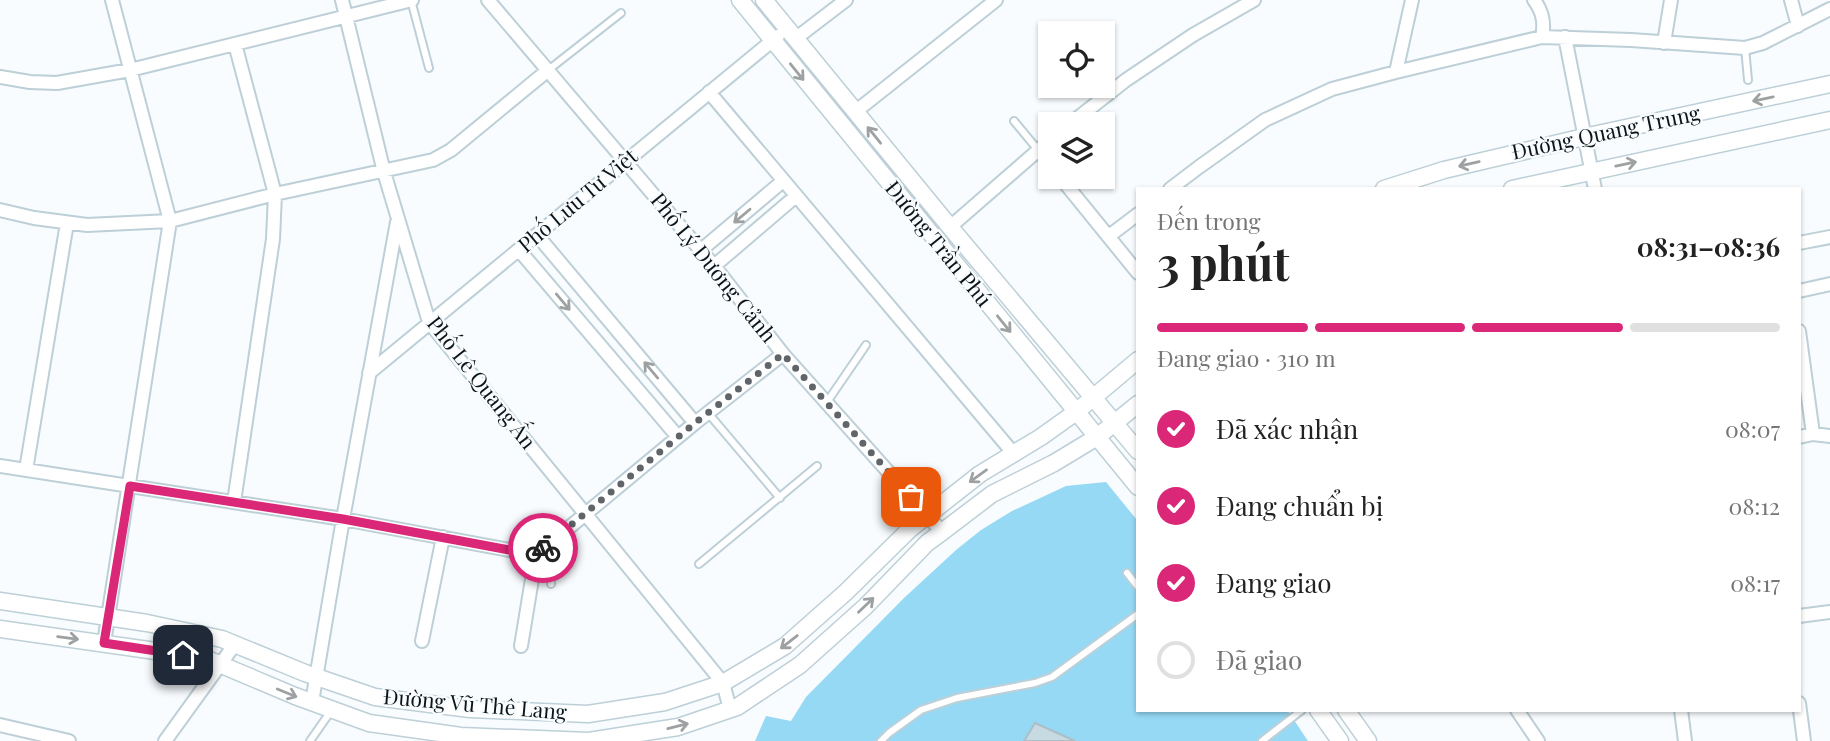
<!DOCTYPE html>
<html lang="vi">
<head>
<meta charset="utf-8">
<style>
	:root { --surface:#fff; --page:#f6f6f6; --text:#222; --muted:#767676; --line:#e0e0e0; --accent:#db2777 }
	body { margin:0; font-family:"Playfair Display",serif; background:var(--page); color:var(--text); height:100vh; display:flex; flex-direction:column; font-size:26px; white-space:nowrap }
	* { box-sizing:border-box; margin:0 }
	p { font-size:23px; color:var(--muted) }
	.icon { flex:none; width:38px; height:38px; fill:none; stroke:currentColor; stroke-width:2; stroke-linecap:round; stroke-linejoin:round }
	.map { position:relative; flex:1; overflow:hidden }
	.sheet { position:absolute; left:1136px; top:187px; width:665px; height:525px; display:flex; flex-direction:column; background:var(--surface); border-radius:0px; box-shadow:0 2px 5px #0004 }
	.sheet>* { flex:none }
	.buttons { position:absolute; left:1038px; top:21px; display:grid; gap:14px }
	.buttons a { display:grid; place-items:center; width:77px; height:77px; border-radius:0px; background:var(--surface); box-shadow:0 2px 5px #0004; font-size:35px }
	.pin { position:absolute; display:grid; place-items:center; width:60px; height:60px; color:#fff; margin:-30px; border-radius:14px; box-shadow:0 4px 10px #0006 }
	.courier { position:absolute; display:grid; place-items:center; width:70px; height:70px; margin:-35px; border:5px solid #db2777; border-radius:50%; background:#fff; color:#222; box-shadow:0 2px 9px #0007 }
	.headline em { font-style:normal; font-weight:700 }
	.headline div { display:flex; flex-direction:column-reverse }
	.headline { display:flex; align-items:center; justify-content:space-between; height:119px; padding:0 21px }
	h1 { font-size:46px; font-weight:700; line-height:52px }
	.bar { display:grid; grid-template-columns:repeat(4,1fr); gap:10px 7px; align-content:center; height:84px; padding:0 21px }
	.bar i { height:9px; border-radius:5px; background:var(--line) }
	.bar .active { background:var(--accent) }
	.bar p { grid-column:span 4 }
	ol { padding:0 21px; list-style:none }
	li { display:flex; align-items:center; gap:21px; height:77px }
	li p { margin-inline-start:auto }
	li .icon { padding:7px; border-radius:50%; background:var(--accent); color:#fff; stroke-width:4 }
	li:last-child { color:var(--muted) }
	li i { width:38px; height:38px; border:4px solid var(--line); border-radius:50% }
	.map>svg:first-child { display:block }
	.green { fill:#96d9f5 }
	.building { fill:#c7d9e1; stroke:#adbec6; stroke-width:2 }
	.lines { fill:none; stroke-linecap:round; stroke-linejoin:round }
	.lane-casing { stroke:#bdcfd7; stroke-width:10 }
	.street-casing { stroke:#bdcfd7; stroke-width:16 }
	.secondary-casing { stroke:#bdcfd7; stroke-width:19 }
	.lane { stroke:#fff; stroke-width:6 }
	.street { stroke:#fff; stroke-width:12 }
	.secondary { stroke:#fff; stroke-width:16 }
	.oneway { stroke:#9ea1a2 }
	.done { stroke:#5f6568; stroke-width:7; stroke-dasharray:0 12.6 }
	.route { stroke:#db2777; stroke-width:9 }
	.labels { text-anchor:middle; stroke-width:5; stroke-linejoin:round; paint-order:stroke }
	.street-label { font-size:21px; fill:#0d1417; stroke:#f8fcfe }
</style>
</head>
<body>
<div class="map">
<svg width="1830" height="741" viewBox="0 0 1830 741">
	<rect width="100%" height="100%" fill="#f8fcfe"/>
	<path class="green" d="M1106,482L1137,520L1138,710L1288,711L1308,741H755L766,716L791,721L806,697L904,598L956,550L981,530L1012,511L1066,486Z"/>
	<path class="building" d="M1035,723L1075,741H1024Z"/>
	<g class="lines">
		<g class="lane-casing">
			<path id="lane" d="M411,0L429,68
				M1745,48L1748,80
				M547,71L621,13
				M1014,121L1038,150
				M827,402L866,345
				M708,413L780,498
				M699,564L817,466
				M1127,573L1138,587
				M551,584C550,569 550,569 561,559L557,539
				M310,741L331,711
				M881,741L889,733L921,710L957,698L1035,683L1052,677L1138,614
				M1262,741L1302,710"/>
		</g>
		<g class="street-casing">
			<path id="street" d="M342,0L384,172L429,322L723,683L730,709
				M488,0L714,266L783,354L942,532
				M1534,0C1543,12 1545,23 1542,37
				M1791,0L1798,26
				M1565,37L1595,189
				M795,39L846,0
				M1664,43L1671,0
				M1396,72L1412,0
				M0,77L30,82L57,83L130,70L412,0
				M709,92L1014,454
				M855,112L996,0
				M1070,124L1126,80L1193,35L1254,0
				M1038,150L1050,164
				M1060,177L1138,273
				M1170,189L1199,167L1265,120L1332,89L1396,72L1542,37L1631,40L1745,48L1763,43L1830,9
				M0,210L34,218L87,225L170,221L275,194L433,160L451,150L547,71
				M950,227L1050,140
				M537,235L695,423
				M1109,236L1138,214
				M1799,243L1830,237
				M519,250L678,437
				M700,251L783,181
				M714,266L796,196
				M1799,291L1830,284
				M1799,331L1813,434
				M369,373L778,36
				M1799,437L1813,434L1830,436
				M0,466L343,519L536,555
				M26,470L67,223
				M234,502L273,239L275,194L235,44
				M1799,616L1830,612
				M422,641L443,537
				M104,643L170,221L112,0
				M521,646L536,555L695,423L783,354
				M312,702L343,519L397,222
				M1799,703L1804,741
				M1517,710L1538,741
				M1681,710L1685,741
				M0,725L69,741
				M165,741L235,644"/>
		</g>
		<g class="secondary-casing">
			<path id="secondary" d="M740,0L1138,487
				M764,0L950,227L1138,451
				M1384,189L1444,170L1584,137L1830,84
				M1512,189L1830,120
				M0,601L147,623L222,639L305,673L375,697L470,709L588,714L665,702L723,683L785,646L846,592L910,529L980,474L1041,437L1076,412L1138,360
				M0,629L205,658L295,696L369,723L461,736L589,741L678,727L737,707L800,665L866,606L927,543L942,532L992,494L1054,463L1097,437L1138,404
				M1318,710L1340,741
				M1346,710L1368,741"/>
		</g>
		<use href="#lane" class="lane"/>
		<use href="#street" class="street"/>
		<use href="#secondary" class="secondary"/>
	</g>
	<defs><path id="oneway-shaft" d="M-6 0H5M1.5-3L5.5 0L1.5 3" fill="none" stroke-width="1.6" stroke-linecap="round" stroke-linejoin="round" transform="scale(1.75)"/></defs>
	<g class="oneway">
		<use href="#oneway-shaft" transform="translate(797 72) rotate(51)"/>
		<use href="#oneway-shaft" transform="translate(1763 99) rotate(168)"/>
		<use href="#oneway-shaft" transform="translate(874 135) rotate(-129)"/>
		<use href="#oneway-shaft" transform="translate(1469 164) rotate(167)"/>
		<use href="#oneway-shaft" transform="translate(1626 164) rotate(-12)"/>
		<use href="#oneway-shaft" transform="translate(742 216) rotate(140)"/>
		<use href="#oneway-shaft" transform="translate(563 302) rotate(50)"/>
		<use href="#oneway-shaft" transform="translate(1004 324) rotate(51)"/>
		<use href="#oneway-shaft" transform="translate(651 370) rotate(-130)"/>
		<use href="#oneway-shaft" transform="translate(978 476) rotate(144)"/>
		<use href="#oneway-shaft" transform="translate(866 605) rotate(-44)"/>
		<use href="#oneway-shaft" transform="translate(68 638) rotate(8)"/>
		<use href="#oneway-shaft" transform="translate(789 642) rotate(142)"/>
		<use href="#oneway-shaft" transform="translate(287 693) rotate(22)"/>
		<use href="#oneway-shaft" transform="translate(678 726) rotate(-14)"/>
	</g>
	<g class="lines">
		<path class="done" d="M543,548L695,423L783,354L911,497"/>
		<path class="route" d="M183,655L104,643L130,486L343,519L536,555L543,548"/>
	</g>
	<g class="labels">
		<g class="street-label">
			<text transform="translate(1606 133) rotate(-12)" y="7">Đường Quang Trung</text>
			<text transform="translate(578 201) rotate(-40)" y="7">Phố Lưu Tư Việt</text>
			<text transform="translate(938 244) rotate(51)" y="7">Đường Trần Phú</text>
			<text transform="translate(713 268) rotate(51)" y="7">Phố Lý Dương Cảnh</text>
			<text transform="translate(481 383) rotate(52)" y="7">Phố Lê Quang Ấn</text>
			<text transform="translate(475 705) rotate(5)" y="7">Đường Vũ Thê Lang</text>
		</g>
	</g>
</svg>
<div class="buttons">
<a><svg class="icon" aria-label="locate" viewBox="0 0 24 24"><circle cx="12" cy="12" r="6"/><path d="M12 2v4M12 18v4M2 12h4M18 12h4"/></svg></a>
<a><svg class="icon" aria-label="layers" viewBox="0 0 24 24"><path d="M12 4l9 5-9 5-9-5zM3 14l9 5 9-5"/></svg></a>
</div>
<div class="pin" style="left:911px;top:497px;background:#ea580c"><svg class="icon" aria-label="bag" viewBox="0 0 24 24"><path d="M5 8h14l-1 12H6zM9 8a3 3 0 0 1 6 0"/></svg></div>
<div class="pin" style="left:183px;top:655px;background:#1f2937"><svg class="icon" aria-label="home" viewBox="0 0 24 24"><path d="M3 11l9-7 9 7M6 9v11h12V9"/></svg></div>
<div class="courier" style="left:543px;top:548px"><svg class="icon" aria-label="bike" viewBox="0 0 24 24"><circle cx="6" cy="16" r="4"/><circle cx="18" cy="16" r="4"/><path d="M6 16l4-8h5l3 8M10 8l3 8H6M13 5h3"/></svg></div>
<section class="sheet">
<div class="headline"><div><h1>3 phút</h1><p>Đến trong</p></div><em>08:31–08:36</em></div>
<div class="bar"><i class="active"></i><i class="active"></i><i class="active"></i><i></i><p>Đang giao · 310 m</p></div>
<ol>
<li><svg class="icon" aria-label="check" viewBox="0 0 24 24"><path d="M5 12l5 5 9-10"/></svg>Đã xác nhận<p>08:07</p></li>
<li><svg class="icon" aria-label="check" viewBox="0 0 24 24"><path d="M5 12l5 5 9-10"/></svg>Đang chuẩn bị<p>08:12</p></li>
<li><svg class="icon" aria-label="check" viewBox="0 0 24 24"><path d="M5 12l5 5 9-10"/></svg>Đang giao<p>08:17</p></li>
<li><i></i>Đã giao</li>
</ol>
</section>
</div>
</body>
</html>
